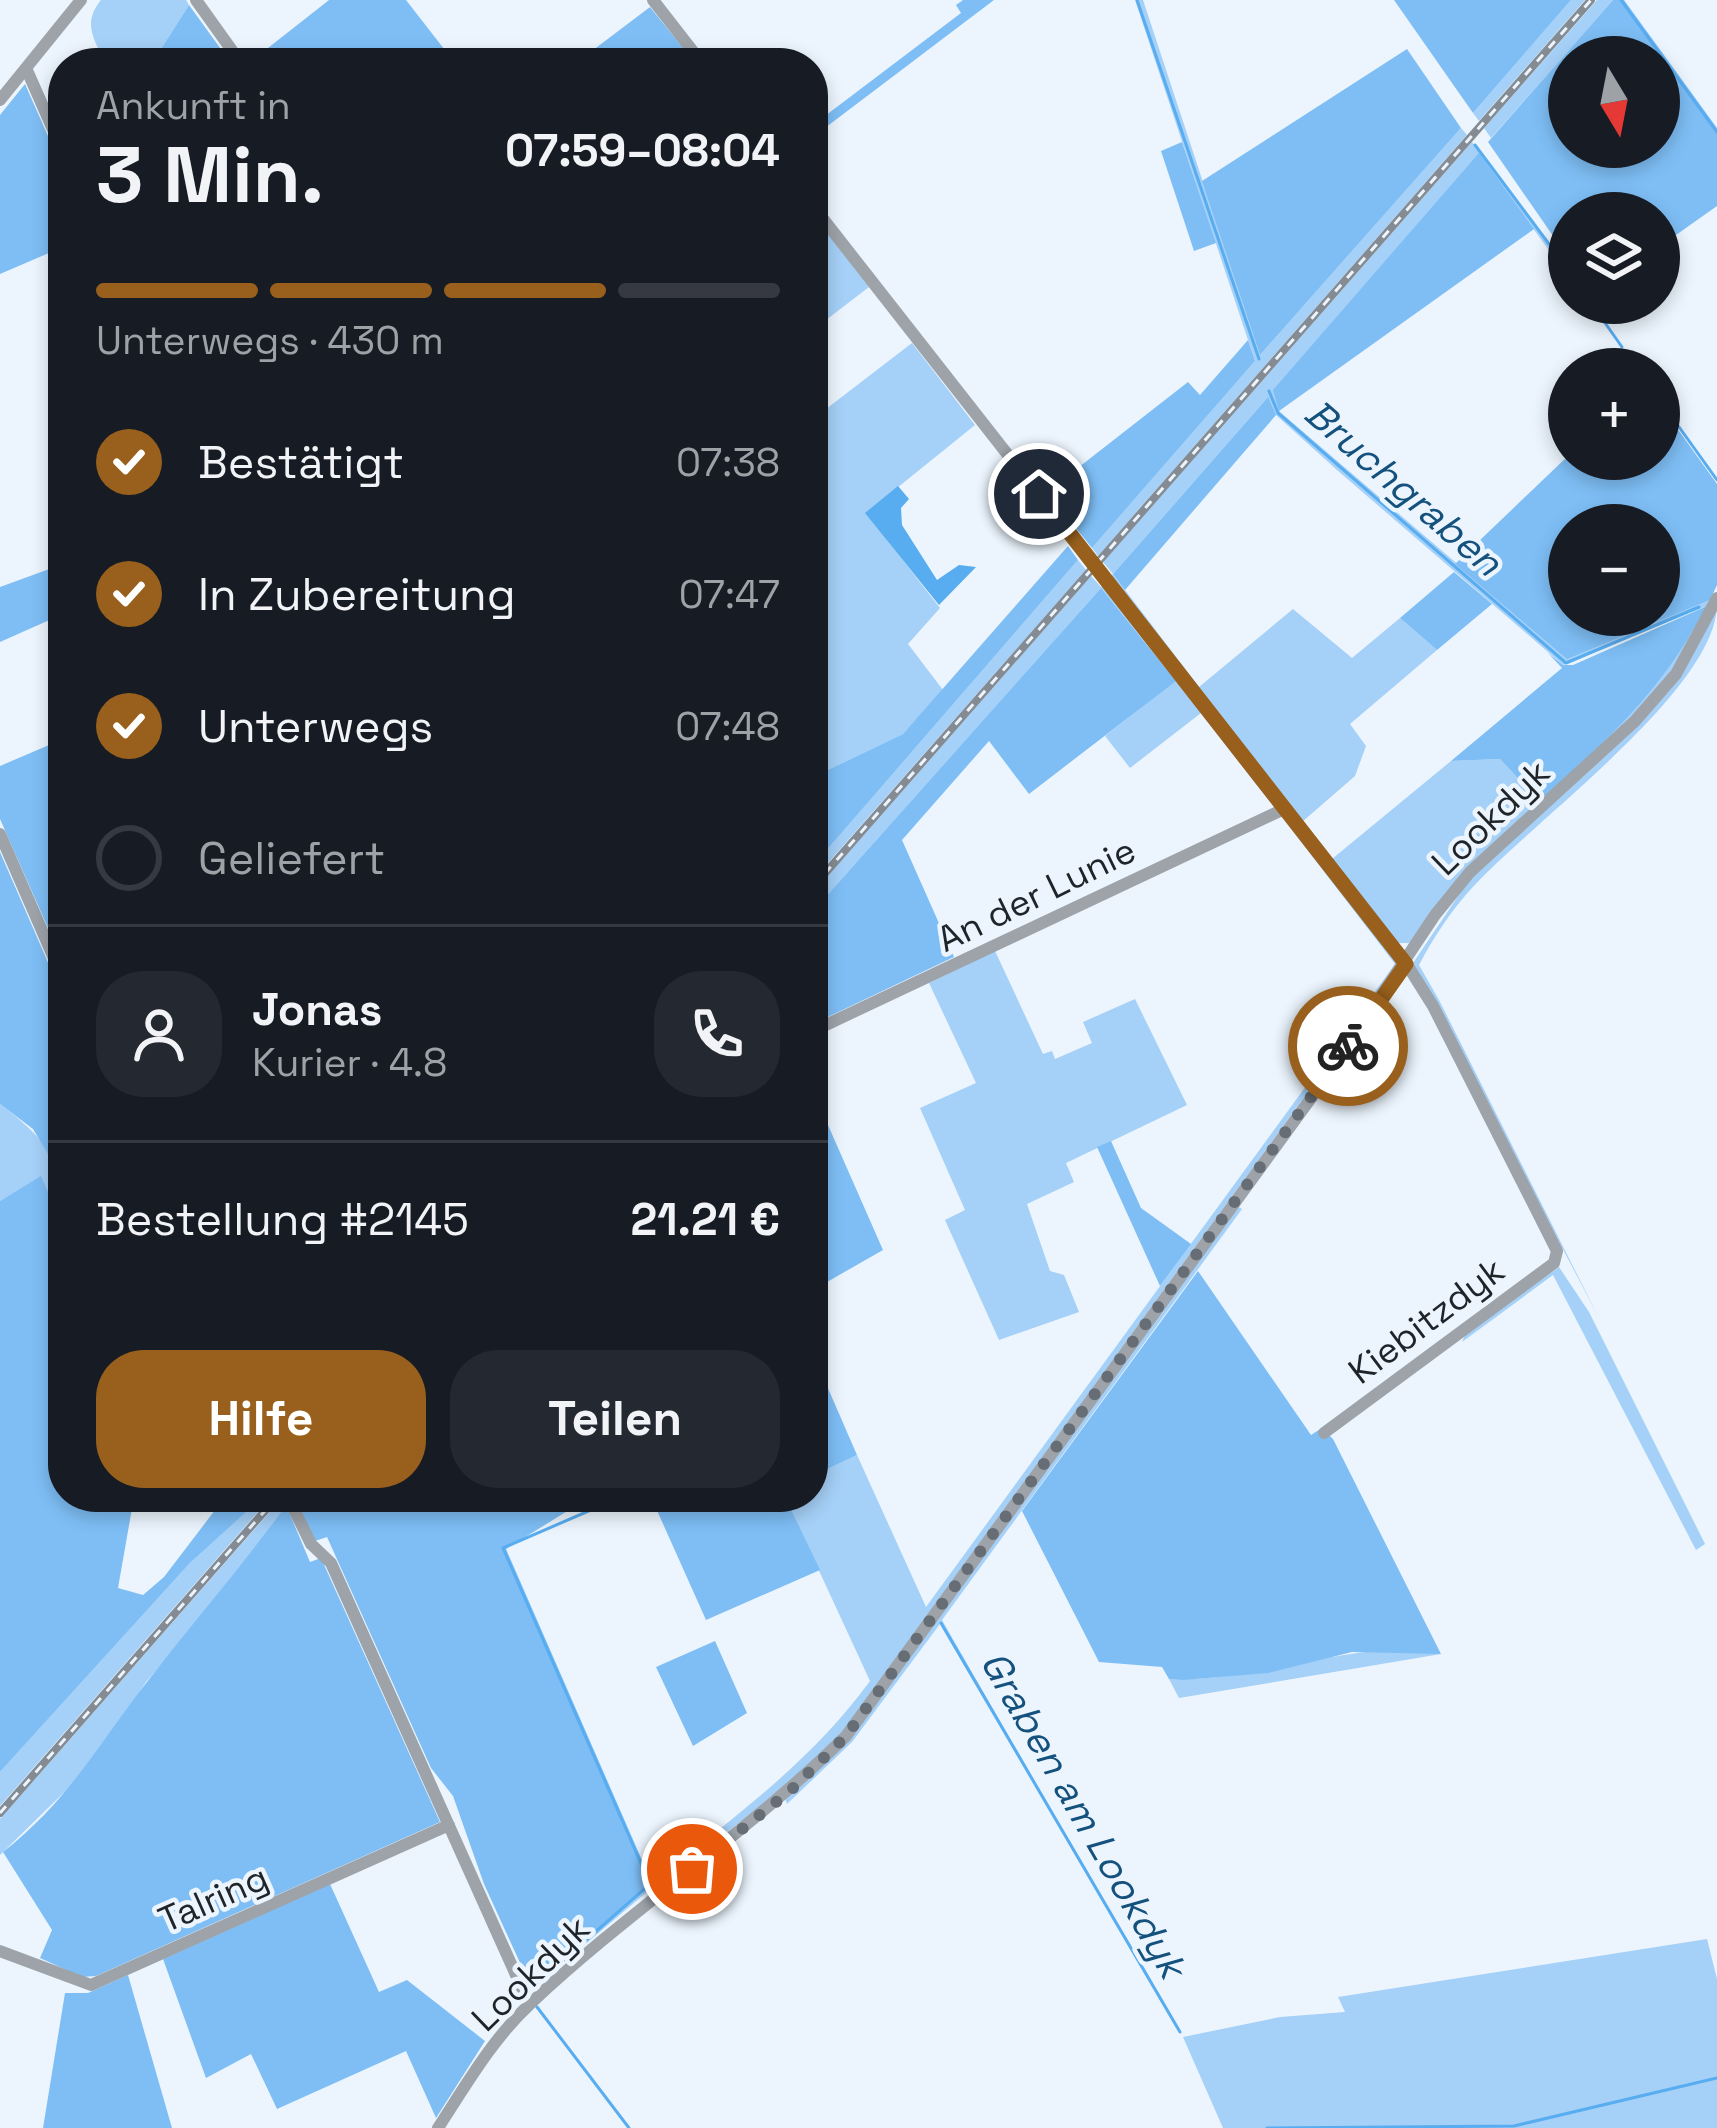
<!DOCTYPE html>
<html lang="de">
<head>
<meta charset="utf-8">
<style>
	:root { --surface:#171b24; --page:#242831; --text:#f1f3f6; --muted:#9ea1a6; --line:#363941; --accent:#98601c }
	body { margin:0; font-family:"Space Grotesk",sans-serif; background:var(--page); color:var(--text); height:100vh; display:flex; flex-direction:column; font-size:45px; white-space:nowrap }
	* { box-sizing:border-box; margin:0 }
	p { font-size:39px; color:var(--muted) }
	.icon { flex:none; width:66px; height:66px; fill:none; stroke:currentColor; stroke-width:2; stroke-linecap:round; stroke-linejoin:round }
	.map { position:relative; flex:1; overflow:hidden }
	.details { position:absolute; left:48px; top:48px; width:780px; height:1464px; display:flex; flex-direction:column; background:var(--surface); border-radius:48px; box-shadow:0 6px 18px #0003 }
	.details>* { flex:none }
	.needle { width:78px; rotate:170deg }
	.tools { position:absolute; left:1548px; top:36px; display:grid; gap:24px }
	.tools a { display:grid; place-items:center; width:132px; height:132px; border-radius:50%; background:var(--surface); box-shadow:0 6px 18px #0003; font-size:60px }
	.pin { position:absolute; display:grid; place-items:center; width:102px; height:102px; color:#fff; margin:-51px; border:6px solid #fff; border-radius:50%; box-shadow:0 3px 12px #0007 }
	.courier { position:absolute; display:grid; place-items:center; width:120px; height:120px; margin:-60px; border:9px solid #98601c; border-radius:50%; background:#fff; color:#222; box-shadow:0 3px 15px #0007 }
	.overview em { font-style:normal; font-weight:700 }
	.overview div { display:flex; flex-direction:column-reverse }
	.overview { display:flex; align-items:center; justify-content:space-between; height:204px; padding:0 48px }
	h1 { font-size:78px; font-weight:700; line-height:90px }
	.bar { display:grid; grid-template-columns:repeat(4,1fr); gap:18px 12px; align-content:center; height:144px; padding:0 48px }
	.bar i { height:15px; border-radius:9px; background:var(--line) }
	.bar .on { background:var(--accent) }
	.bar p { grid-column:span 4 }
	.line { display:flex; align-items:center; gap:30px; padding:0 48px; border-top:3px solid var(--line) }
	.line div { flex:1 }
	.round { display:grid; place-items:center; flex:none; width:126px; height:126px; border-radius:48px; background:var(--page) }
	ol { padding:0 48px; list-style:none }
	li { display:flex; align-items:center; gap:36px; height:132px }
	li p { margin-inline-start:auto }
	li .icon { padding:12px; border-radius:50%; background:var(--accent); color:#fff; stroke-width:4 }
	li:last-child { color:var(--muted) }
	li i { width:66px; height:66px; border:6px solid var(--line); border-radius:50% }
	.button { display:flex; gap:24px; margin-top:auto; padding:24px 48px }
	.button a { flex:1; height:138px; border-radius:48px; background:var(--accent); color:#fff; font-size:48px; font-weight:700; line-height:138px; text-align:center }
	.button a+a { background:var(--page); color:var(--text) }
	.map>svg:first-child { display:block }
	.green { fill:#a5d0f7 }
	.forest { fill:#7ebef5; fill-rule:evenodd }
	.water { fill:#58acf0 }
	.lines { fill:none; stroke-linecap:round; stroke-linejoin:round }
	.stream { stroke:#58acf0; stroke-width:3 }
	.minor { stroke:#9da3a9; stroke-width:12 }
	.rail-casing { stroke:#848b92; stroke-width:8 }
	.rail { stroke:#ecf5fe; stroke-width:3; stroke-dasharray:9; stroke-linecap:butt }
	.done { stroke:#676d74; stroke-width:12; stroke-dasharray:0 21.6 }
	.route { stroke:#98601c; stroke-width:15 }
	.labels { text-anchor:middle; stroke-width:9; stroke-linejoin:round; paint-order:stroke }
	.street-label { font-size:36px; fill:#1f2429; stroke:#ecf5fe }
	.water-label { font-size:39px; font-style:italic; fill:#14517d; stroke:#ecf5fe }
</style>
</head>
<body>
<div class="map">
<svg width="1717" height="2128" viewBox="0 0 1717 2128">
	<rect width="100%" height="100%" fill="#ecf5fe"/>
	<path class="green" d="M101,0H186L189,5L152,63H105C94,39 82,23 101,0Z
		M1135,0H1143L1260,355L1461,128L1467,135L1098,556L1092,548L1255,361Z
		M1571,0H1585L1479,121L1473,113Z
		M1597,0H1613L1491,138L1484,128Z
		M1472,142L1569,269V278L1479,154L1279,411L1567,658L1710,600L1707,606L1563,665L1337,470L1276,415L1267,398L1113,574L1199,687L1293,609L1352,658L1400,618L1437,650L1350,724L1366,746L1355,776L1302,822L1332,859L1451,761L1500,759L1540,802L1409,943H1393L1109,578L1113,574L1103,562Z
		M813,215L869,287L813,330Z
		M912,343L975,425L866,513L940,608L908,644L943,690L903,734L813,777V419Z
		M1078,560L1086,570L813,880V866Z
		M1091,576L1101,587L1106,582L1274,807L1201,713L1130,768L1105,736L1176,680L1101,588L813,911V893Z
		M1717,606C1714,692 1529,824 1471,889C1451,911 1433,938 1419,965L1439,1000L1599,1318L1413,963L1477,868Z
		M1282,817L1397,962L1398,968L838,1738L782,1791L654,1886L532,1989C573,1952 614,1914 656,1880C734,1817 811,1762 870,1681L785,1497H813V1476L857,1455L926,1607L1395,964Z
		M995,951L1043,1054L1052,1051L1055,1059L1092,1043L1083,1022L1135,999L1187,1105L1066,1163L1074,1182L1027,1204L1050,1271L1064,1275L1079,1312L999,1340L945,1220L965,1210L920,1108L976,1083L929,983Z
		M0,1104C52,1144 63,1162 63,1226L41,1177L0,1201Z
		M1237,1206L1242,1209L942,1620L1179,2033L940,1624L852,1742L787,1804L785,1798L845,1742Z
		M1559,1267L1589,1312L1705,1544L1696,1550L1553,1275L1462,1342L1466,1333Z
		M263,1497H271L0,1806V1772L190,1563Z
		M282,1498L286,1505L224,1592L146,1682L92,1765L0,1855V1819Z
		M1389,1650L1441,1654L1179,1698L1169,1679C1244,1682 1315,1654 1389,1650Z
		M1707,1939L1717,1979V2128H1223L1183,2037L1280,2017L1345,2012L1338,1997Z"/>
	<path class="forest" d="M329,0H406L455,63H249Z
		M963,0H994L813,137V125L961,13L956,5Z
		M1394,0H1571L1473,113Z
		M1613,0H1624L1717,128V206L1659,247V213H1569V259L1488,142ZM1569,57H1659V147H1569Z
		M189,5L231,63H152Z
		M650,7L695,63H576Z
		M1407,49L1461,128L1260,355L1202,181Z
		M25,84L63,170V247L0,274V115Z
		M1182,142L1216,243L1194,251L1161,151Z
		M1479,153L1534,229L1279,411L1273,390Z
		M1248,340L1255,361L1092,548L1047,492L1188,382L1200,395Z
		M1268,397L1276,415L1125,590L1113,574Z
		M1659,403L1717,484V585L1710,600L1567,659L1455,564L1569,455L1659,459ZM1569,525H1659V615H1569Z
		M1068,546L1078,560L813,866V777L903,734Z
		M63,564V614L0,642V587Z
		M1454,572L1492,604L1437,650L1400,618Z
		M1101,588L1176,681L1029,794L989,741L902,840L954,957L813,1024V911Z
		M1707,606C1658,696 1613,733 1540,802L1500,759L1451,761L1562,668L1548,653L1563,665H1573Z
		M63,739V962L0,819V766Z
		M0,852L63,997L62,1177L33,1129L0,1104Z
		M813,1091L883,1250L813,1290Z
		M1111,1141L1141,1208L1191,1244L1160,1286L1097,1147Z
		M41,1176L63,1226V1497H134L118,1588L143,1595L164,1577L225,1497H263L190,1563L0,1772V1201Z
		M1198,1271L1311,1435L1322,1428L1333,1439L1441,1654L1352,1652L1268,1673L1183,1680L1169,1679L1162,1667L1099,1662L1022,1511Z
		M827,1386L857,1455L813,1476V1393Z
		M590,1497L506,1549L652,1883L532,1989L484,1884L453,1796L431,1768L327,1537L315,1541L296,1499Z
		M651,1497H785L820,1570L706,1620Z
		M286,1505L310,1562L321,1558L440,1822L96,1976L82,1977L40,1958L52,1930L3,1852C70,1799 97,1746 147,1682C193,1622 242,1567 286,1505Z
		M715,1641L747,1713L693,1746L656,1667Z
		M330,1884L379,1992L407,1980L485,2041L436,2118L406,2051L277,2109L251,2054L206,2078L163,1959Z
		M128,1975L172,2128H43L65,1993H88Z"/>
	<path class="water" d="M898,486L909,499L901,508L902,525L937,580L959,565L976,567L939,605L865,513Z"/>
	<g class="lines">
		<path class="stream" d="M1137,0L1259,359
			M1621,0L1717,132
			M1475,145L1549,244
			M1554,252L1569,273
			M1591,303L1622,347
			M1627,354L1638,369
			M1269,391L1278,413L1566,663L1699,607
			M1659,399L1717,480
			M941,1623L1180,2032
			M534,1986L650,1884L503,1548L621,1497
			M537,2007L629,2128
			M1267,2128L1514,2126L1717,2078"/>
		<path class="minor" d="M196,0L241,63
			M653,0L702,63
			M26,68L63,152
			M0,100L81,0
			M813,206L1406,963L1433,1006L1557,1251L1554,1263L1324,1433
			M0,834L63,979
			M813,1031L1284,809
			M288,1497L311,1544L331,1563L529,2004
			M0,1951L91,1985L449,1825
			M438,2128C466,2085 493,2038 531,2003C631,1909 748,1833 846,1736L1333,1068L1435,915L1470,872L1635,721L1676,674L1717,598"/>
		<g class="rail-casing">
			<path id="rail" d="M813,887L1591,0
				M0,1813L277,1497"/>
		</g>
		<use href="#rail" class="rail"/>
	</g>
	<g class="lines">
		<path class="done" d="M692,1869L791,1790L846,1736L1348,1046"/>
		<path class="route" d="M1039,494L1406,964L1348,1046"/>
	</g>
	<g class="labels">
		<g class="street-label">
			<text transform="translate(1490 817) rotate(-44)" y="13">Lookdyk</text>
			<text transform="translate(1036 894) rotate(-26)" y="13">An der Lunie</text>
			<text transform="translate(1426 1320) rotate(-37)" y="13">Kiebitzdyk</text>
			<text transform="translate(213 1898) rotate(-24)" y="13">Talring</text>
			<text transform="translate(530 1973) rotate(-44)" y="13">Lookdyk</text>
		</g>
		<g class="water-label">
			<text transform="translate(1404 487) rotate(41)" y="14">Bruchgraben</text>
			<text transform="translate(1084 1814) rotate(60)" y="14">Graben am Lookdyk</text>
		</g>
	</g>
</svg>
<div class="tools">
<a><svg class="needle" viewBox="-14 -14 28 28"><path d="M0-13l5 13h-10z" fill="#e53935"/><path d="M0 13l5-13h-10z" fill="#9ea1a6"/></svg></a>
<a><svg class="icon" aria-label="layers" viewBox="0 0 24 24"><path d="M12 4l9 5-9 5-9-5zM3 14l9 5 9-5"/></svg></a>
<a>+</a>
<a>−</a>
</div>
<div class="pin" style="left:692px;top:1869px;background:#ea580c"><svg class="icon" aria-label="bag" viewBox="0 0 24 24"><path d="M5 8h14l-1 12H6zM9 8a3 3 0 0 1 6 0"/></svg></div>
<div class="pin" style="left:1039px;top:494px;background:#1f2937"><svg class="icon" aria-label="home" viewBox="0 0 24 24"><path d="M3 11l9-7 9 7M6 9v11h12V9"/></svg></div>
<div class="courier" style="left:1348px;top:1046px"><svg class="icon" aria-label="bike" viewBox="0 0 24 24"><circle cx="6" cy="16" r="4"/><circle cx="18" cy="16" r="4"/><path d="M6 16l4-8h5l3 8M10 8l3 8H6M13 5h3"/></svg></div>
<section class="details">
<div class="overview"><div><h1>3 Min.</h1><p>Ankunft in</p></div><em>07:59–08:04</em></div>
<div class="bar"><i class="on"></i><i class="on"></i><i class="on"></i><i></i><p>Unterwegs · 430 m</p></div>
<ol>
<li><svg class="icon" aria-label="check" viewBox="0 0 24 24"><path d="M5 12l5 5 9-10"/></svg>Bestätigt<p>07:38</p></li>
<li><svg class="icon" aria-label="check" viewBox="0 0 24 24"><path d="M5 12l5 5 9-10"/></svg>In Zubereitung<p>07:47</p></li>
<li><svg class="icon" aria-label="check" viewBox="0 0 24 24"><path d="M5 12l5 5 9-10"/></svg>Unterwegs<p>07:48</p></li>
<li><i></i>Geliefert</li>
</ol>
<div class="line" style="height:216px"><a class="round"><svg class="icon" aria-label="person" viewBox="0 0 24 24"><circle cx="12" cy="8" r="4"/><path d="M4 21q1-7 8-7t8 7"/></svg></a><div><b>Jonas</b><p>Kurier · 4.8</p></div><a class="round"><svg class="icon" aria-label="phone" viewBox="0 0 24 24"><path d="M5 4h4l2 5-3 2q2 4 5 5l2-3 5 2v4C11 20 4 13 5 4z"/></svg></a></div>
<div class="line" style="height:156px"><div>Bestellung #2145</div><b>21.21 €</b></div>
<div class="button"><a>Hilfe</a><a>Teilen</a></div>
</section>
</div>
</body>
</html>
